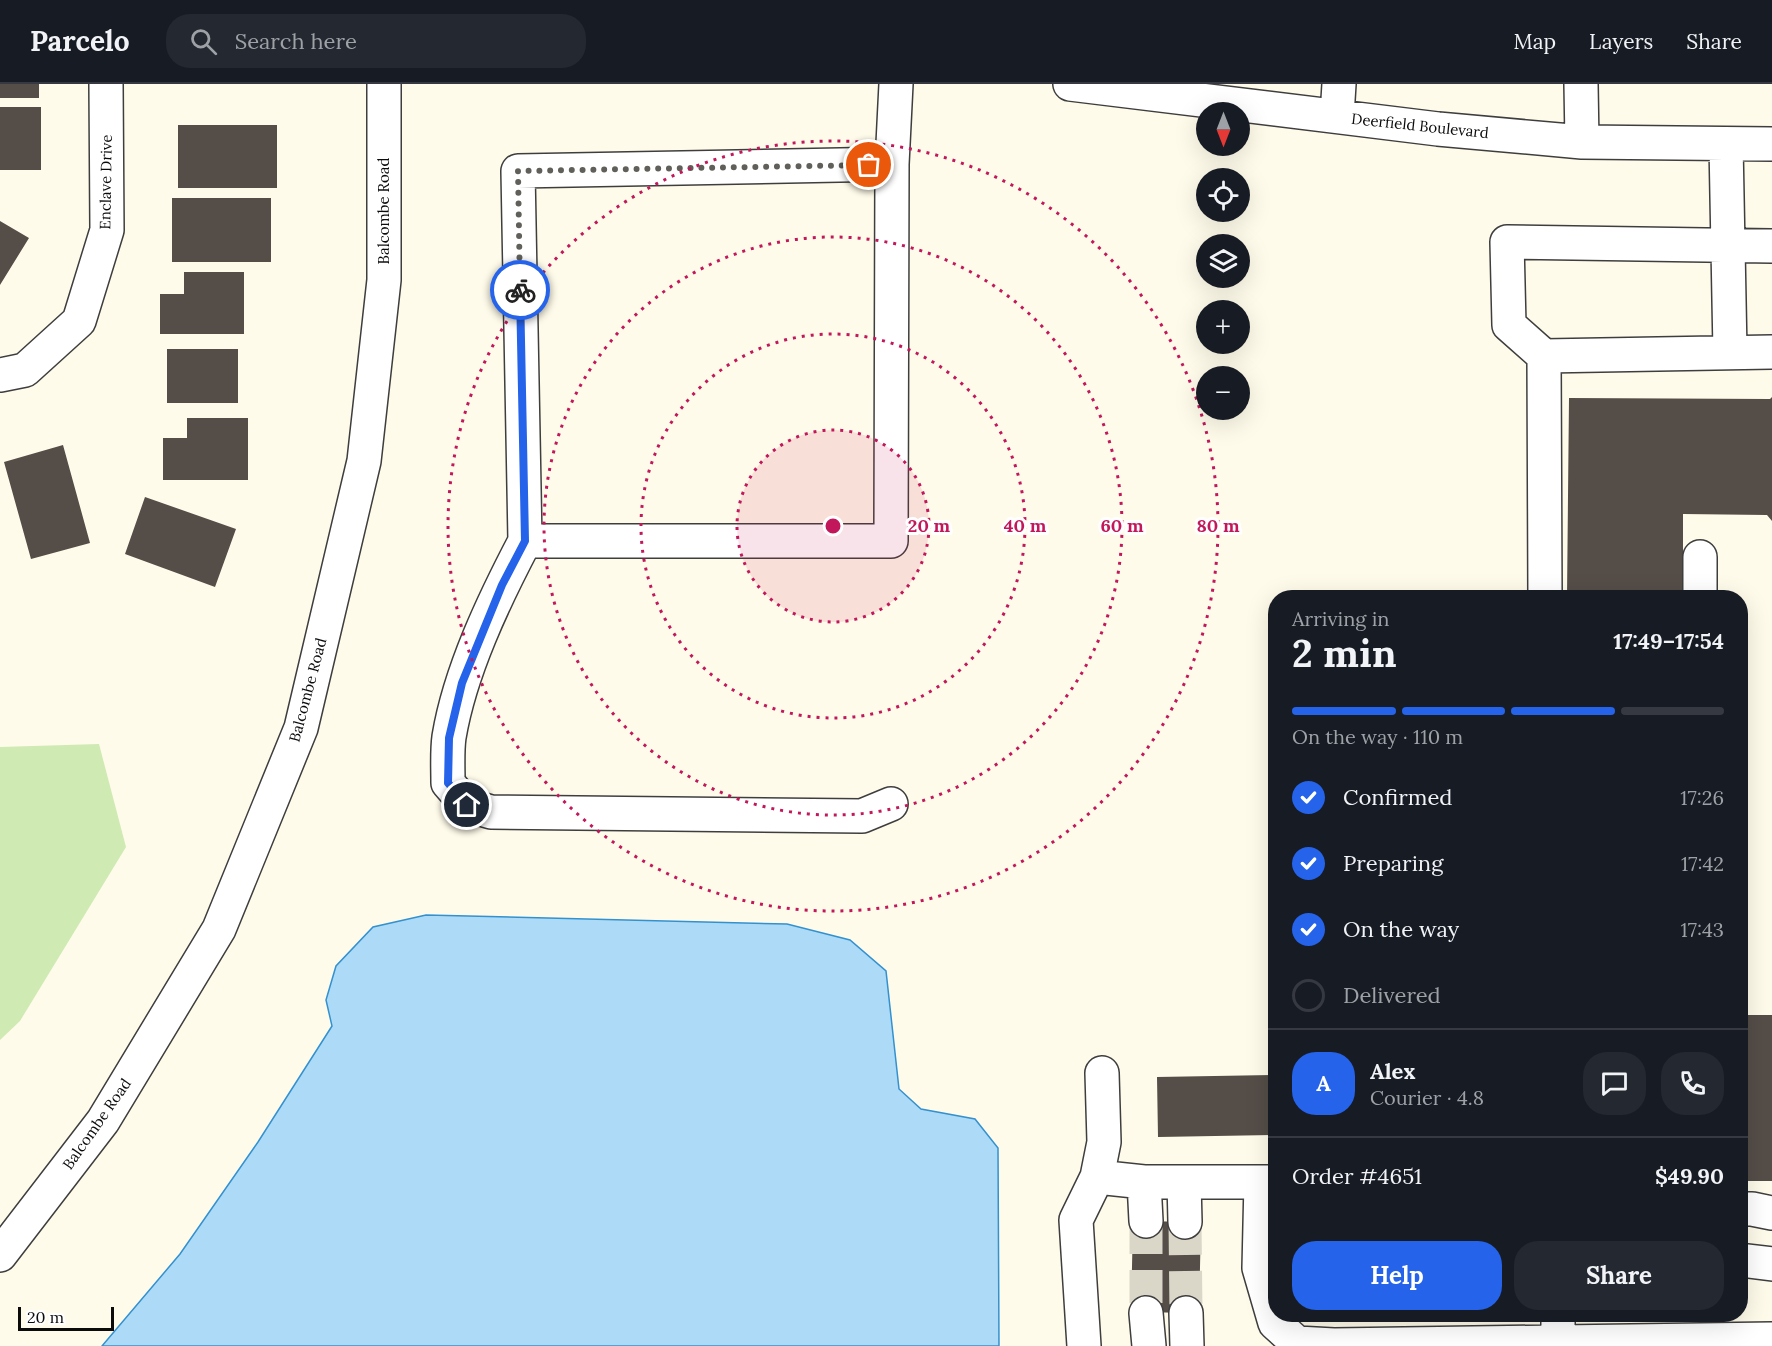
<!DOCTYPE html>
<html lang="en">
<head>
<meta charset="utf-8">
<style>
	:root { --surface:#171b24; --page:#242831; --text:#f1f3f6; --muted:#9ea1a6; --line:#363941; --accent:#2563eb }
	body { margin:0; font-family:Lora,serif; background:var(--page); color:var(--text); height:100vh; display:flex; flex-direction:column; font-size:22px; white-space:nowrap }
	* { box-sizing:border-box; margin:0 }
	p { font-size:20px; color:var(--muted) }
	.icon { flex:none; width:33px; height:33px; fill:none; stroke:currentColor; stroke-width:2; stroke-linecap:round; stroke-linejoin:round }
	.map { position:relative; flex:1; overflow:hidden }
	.details { position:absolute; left:1268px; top:506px; width:480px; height:732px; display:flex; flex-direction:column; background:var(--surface); border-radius:24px; box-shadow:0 6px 24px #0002 }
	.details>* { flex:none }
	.needle { width:39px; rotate:180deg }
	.fabs { position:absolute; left:1196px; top:18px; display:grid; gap:12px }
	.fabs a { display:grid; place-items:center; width:54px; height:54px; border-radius:50%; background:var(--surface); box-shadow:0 6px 24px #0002; font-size:30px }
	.scale { position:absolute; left:18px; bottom:15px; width:96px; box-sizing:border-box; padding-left:6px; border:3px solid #0b0b0b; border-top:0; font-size:16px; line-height:21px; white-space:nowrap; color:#0b0b0b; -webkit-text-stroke:4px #fff; paint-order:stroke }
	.pin { position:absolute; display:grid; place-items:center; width:51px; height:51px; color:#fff; margin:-26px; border:3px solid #fff; border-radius:50%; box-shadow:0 2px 6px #0007 }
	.courier { position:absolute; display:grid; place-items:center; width:60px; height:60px; margin:-30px; border:4px solid #2563eb; border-radius:50%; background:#fff; color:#222; box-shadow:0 2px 8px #0007 }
	.head em { font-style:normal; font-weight:700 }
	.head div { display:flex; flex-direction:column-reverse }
	.head { display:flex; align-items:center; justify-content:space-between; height:102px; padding:0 24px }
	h1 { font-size:39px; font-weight:700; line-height:45px }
	.bar { display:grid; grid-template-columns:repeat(4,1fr); gap:9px 6px; align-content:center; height:72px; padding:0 24px }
	.bar i { height:8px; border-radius:4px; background:var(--line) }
	.bar .selected { background:var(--accent) }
	.bar p { grid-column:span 4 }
	.line { display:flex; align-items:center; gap:15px; padding:0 24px; border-top:2px solid var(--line) }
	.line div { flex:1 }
	.round { display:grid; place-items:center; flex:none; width:63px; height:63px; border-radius:24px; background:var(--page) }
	ol { padding:0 24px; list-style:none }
	li { display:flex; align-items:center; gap:18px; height:66px }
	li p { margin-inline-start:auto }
	li .icon { padding:6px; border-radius:50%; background:var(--accent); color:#fff; stroke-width:4 }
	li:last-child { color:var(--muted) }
	li i { width:33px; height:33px; border:3px solid var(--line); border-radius:50% }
	.primary-button { display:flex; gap:12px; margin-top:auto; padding:12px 24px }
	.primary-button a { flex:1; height:69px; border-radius:24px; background:var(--accent); color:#fff; font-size:24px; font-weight:700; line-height:69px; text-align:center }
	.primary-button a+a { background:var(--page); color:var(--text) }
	header { display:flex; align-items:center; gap:36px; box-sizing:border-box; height:84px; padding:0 30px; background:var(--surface); border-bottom:2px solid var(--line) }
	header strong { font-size:28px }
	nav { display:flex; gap:33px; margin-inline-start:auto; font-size:21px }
	.search { width:420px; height:54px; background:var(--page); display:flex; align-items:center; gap:15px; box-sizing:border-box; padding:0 21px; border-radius:24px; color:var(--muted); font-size:22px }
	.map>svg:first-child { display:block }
	.green { fill:#cfeab3 }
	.water { fill:#addbf7; stroke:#3391d0; stroke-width:1.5 }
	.building { fill:#544d48 }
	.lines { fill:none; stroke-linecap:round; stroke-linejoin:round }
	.minor-tunnel { stroke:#dad7c9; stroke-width:33; stroke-dasharray:33 16; stroke-linecap:butt }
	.minor-casing { stroke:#3e3e3e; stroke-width:36 }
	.minor { stroke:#fff; stroke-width:33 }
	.done { stroke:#605f59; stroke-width:6; stroke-dasharray:0 10.8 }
	.route { stroke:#2563eb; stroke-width:8 }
	.ring { fill:none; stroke:#c2185b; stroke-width:3; stroke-dasharray:3 6 }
	.labels { text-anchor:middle; stroke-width:6; stroke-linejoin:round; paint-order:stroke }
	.street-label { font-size:15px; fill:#0b0b0b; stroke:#fff }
	.centre { fill:#c2185b; stroke:#fff; stroke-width:3 }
	.ring-label { font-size:18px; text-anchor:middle; font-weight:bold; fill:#c2185b; stroke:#fff; stroke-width:6; stroke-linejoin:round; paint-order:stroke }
</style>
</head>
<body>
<header>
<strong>Parcelo</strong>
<div class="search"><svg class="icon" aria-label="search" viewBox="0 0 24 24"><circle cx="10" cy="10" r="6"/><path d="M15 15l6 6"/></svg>Search here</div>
<nav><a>Map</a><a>Layers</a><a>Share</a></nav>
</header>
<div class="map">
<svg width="1772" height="1262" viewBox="0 0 1772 1262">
	<rect width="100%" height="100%" fill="#fffbea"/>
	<path class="green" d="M99,660L126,763L20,937L0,956V663Z"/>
	<path class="water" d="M426,831L787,840L850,856L886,887L899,1005L921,1025L975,1035L998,1064L999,1262H102L180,1170L258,1058L332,942L326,916L336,882L373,843Z"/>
	<path class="building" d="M0,0H39V14H0Z
		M0,23H41V86H0Z
		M178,41H277V104H178Z
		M172,114H271V178H172Z
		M0,137L29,154L0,201Z
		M184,188H244V250H160V210H184Z
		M167,265H238V319H167Z
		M1772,313V437L1767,431L1683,430V513H1567L1569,314L1770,315Z
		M187,334H248V396H163V354H187Z
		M63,361L90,459L31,475L4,378Z
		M145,413L236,445L215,503L125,470Z
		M1740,931H1772V1097H1740Z
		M1275,991V1051L1158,1053L1157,993Z
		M1133,1137L1201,1138L1199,1229L1131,1228Z"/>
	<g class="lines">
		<path class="minor-tunnel" d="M1146,1137V1229
			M1185,1138L1186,1229"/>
		<g class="minor-casing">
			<path id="minor" d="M1070,0L1438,45L1582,58L1772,60
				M1581,0L1582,58
				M1337,32L1339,0
				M1726,60L1730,268
				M892,80L518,87L525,457H891L892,80L896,0
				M1772,162L1507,158L1509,241L1544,272L1772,268
				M1544,272L1545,513
				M0,291L25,286L79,237L107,146L106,0
				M525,457C494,516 460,587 449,653C447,667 448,684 448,699L467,721L491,728L862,732L891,720
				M1700,513V473
				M1097,1093L1144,1098H1261
				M1144,1098L1146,1137
				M1184,1098L1185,1138
				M1275,1098H1261L1259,1184L1275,1239L1297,1259L1334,1261L1772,1255
				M1740,1125H1752L1772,1129
				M0,1171L103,1037L219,845L301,644L364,377L384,196V0
				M1740,1176L1772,1180
				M1146,1229L1149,1262
				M1186,1229L1187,1262
				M1558,1230V1258
				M1084,1262L1076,1136L1097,1093L1104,1058L1102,989"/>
		</g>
		<use href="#minor" class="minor"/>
	</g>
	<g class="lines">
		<path class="done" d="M520,206L518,87L869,81"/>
		<path class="route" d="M467,721L448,699L449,654L462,599L502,501L525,457L520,206"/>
	</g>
	<circle cx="833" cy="442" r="96" fill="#c2185b" fill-opacity=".12"/>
	<g class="ring">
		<circle cx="833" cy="442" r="96"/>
		<circle cx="833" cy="442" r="192"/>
		<circle cx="833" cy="442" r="289"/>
		<circle cx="833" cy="442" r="385"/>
	</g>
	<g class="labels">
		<g class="street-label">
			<text transform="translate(1420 42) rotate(6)" y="5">Deerfield Boulevard</text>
			<text transform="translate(106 98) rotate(-89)" y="5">Enclave Drive</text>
			<text transform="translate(384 127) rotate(-90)" y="5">Balcombe Road</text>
			<text transform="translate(308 606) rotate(-75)" y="5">Balcombe Road</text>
			<text transform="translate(97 1040) rotate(-55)" y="5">Balcombe Road</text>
		</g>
	</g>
	<circle cx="833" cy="442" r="9" class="centre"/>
	<g class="ring-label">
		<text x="929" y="448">20 m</text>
		<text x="1025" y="448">40 m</text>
		<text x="1122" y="448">60 m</text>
		<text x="1218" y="448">80 m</text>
	</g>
</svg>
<div class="fabs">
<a><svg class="needle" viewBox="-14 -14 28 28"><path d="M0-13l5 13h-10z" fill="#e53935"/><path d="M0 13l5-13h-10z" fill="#9ea1a6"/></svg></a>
<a><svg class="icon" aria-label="locate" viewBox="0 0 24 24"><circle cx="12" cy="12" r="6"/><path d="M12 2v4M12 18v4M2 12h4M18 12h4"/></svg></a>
<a><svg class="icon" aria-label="layers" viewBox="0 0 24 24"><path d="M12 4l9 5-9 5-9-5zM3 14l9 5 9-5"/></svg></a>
<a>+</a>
<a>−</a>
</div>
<div class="scale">20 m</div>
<div class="pin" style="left:869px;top:81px;background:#ea580c"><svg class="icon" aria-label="bag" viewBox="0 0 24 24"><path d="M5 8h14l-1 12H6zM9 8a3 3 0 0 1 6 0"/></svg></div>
<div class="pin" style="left:467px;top:721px;background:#1f2937"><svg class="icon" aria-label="home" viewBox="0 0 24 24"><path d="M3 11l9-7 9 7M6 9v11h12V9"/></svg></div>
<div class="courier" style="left:520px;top:206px"><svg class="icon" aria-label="bike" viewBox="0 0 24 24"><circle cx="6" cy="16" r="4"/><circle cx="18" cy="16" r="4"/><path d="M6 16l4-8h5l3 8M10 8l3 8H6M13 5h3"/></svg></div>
<section class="details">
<div class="head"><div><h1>2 min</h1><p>Arriving in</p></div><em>17:49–17:54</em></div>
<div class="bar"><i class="selected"></i><i class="selected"></i><i class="selected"></i><i></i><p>On the way · 110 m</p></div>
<ol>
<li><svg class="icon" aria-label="check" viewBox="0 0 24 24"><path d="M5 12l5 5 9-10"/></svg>Confirmed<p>17:26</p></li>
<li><svg class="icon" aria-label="check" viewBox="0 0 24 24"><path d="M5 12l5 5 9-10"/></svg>Preparing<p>17:42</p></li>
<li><svg class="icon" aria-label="check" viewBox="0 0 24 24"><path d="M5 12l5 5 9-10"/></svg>On the way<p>17:43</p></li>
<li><i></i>Delivered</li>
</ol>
<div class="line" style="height:108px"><b class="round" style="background:var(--accent);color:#fff">A</b><div><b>Alex</b><p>Courier · 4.8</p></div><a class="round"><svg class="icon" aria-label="chat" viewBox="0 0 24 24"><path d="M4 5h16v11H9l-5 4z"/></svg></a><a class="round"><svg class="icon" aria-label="phone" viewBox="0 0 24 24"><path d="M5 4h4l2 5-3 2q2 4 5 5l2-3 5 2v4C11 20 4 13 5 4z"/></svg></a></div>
<div class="line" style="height:78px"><div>Order #4651</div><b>$49.90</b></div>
<div class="primary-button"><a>Help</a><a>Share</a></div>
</section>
</div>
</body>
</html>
